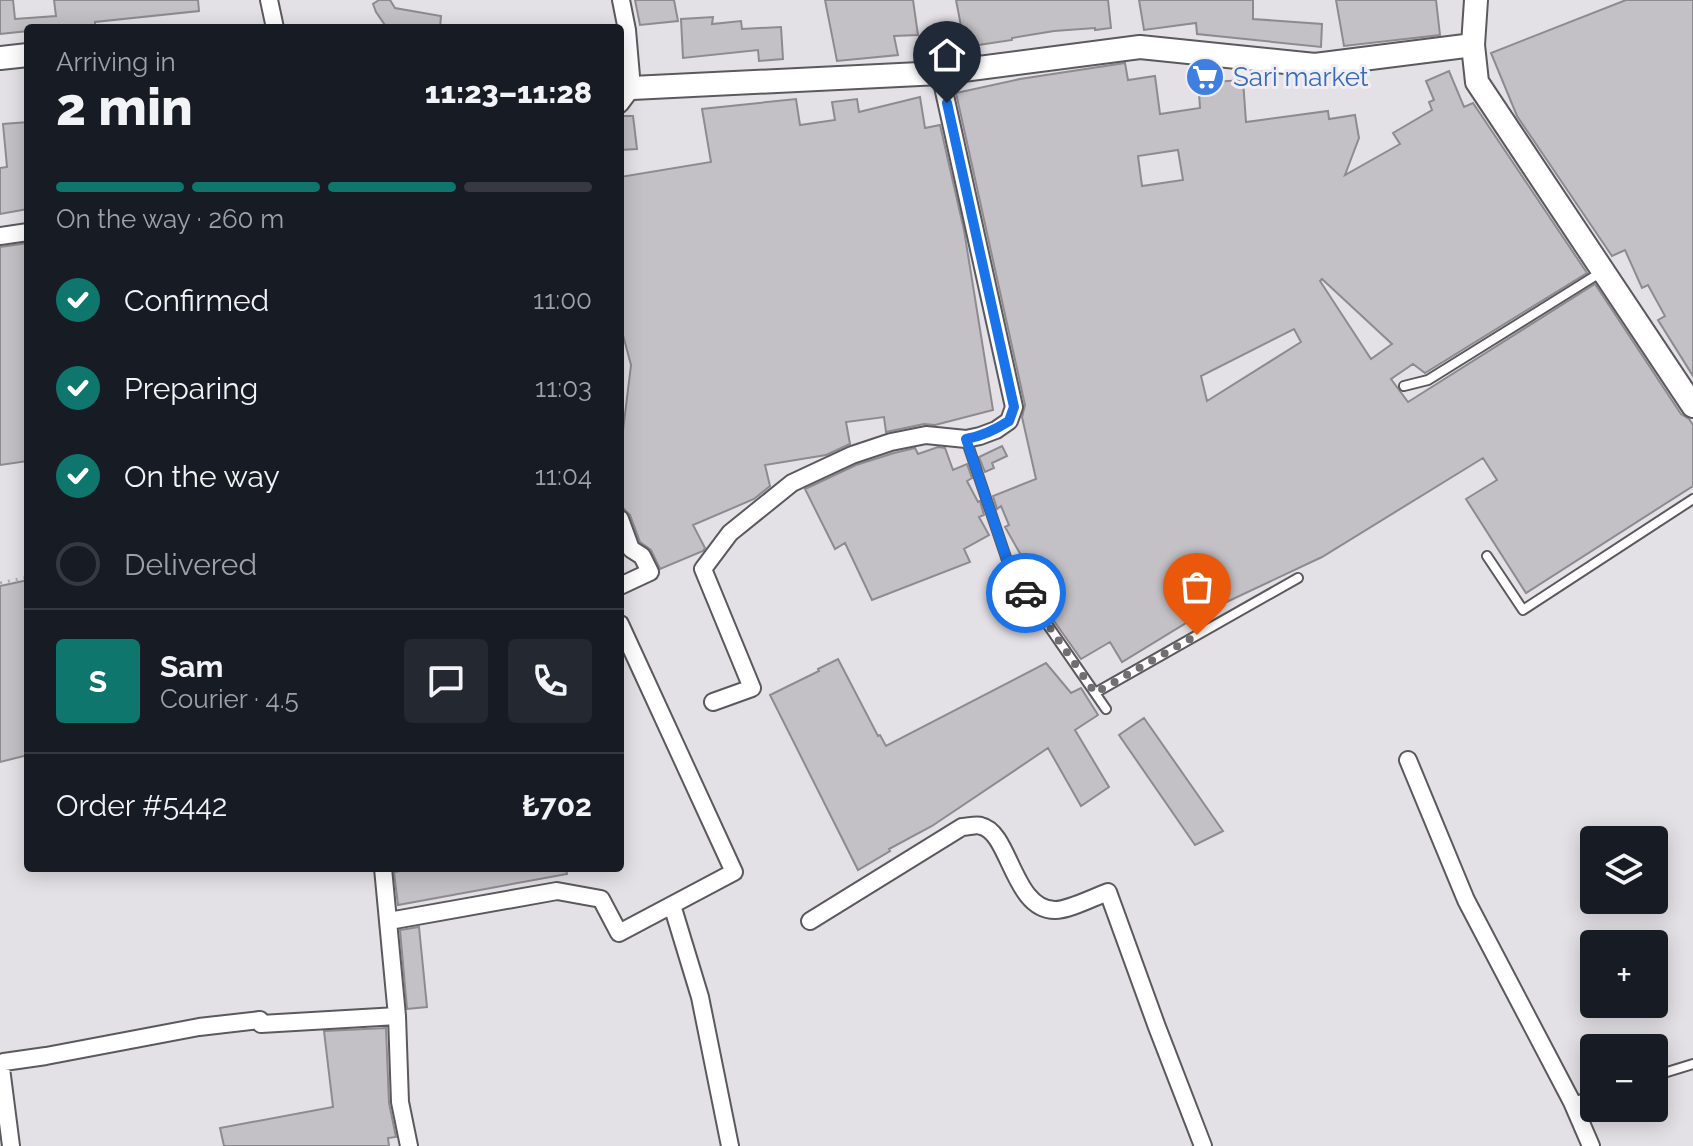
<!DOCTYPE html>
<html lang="en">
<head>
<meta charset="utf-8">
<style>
	:root { --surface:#171b24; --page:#242831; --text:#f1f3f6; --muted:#9ea1a6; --line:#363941; --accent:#0f766e }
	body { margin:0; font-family:Raleway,sans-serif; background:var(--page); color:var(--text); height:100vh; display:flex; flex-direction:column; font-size:30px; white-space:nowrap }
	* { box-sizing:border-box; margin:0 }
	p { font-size:26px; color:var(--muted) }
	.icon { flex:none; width:44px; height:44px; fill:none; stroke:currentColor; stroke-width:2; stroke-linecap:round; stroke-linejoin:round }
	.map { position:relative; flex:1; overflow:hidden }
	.sheet { position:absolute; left:24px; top:24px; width:600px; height:848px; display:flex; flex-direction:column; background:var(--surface); border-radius:8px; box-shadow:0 4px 20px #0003 }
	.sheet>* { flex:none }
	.tools { position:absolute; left:1580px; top:826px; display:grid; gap:16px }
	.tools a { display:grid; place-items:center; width:88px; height:88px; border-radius:8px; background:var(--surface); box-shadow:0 4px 20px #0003; font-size:40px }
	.pin { position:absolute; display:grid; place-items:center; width:68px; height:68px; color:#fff; margin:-82px -34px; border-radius:50% 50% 50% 0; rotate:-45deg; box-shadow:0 0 8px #0007 }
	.pin .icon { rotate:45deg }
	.courier { position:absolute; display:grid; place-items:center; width:80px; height:80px; margin:-40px; border:6px solid #1a73e8; border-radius:50%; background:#fff; color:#222; box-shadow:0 2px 10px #0007 }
	.head em { font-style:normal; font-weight:800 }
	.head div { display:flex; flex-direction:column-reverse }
	.head { display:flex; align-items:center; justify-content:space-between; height:136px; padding:0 32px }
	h1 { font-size:52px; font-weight:800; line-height:60px }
	.bar { display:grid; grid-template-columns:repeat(4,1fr); gap:12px 8px; align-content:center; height:96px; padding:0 32px }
	.bar i { height:10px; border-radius:6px; background:var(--line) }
	.bar .on { background:var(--accent) }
	.bar p { grid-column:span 4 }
	.line { display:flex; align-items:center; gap:20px; padding:0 32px; border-top:2px solid var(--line) }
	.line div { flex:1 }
	.round { display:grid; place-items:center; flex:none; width:84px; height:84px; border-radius:8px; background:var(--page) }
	ol { padding:0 32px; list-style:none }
	li { display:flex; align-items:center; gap:24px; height:88px }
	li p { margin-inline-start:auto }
	li .icon { padding:8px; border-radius:50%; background:var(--accent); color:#fff; stroke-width:4 }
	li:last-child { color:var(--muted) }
	li i { width:44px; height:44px; border:4px solid var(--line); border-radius:50% }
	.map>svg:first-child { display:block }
	.building { fill:#c3c1c5; stroke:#8d8b8f; stroke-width:2; fill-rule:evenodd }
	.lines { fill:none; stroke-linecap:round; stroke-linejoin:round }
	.lane-casing { stroke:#5b595d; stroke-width:12 }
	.street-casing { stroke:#5b595d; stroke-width:20 }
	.secondary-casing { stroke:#5b595d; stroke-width:26 }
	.path { stroke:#aeacaf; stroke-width:3; stroke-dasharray:2 6; stroke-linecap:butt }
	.lane { stroke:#fff; stroke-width:8 }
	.street { stroke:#fff; stroke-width:16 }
	.secondary { stroke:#fff; stroke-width:22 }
	.done { stroke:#706f71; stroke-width:8; stroke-dasharray:0 14.4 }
	.route { stroke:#1a73e8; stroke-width:10 }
	.labels { text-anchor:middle; stroke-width:6; stroke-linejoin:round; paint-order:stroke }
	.shop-label { font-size:26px; fill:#366cbe; stroke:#f0eef2; text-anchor:start }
</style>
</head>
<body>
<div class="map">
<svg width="1693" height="1146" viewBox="0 0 1693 1146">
	<rect width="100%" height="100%" fill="#e3e1e5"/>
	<path class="building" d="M0,0H13L15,19L56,16L54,0H198L199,11L95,22V25L28,28V31L0,34Z
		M379,0H390L395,8L441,16L440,28H403L385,25L376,12L373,4Z
		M635,0H674L678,21L640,25Z
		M825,0H913L918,35L894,36L898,55L837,61Z
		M956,0H1108L1111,28L1095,30V28L1054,31L1012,38V40L965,47Z
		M1139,0H1253V19L1322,24L1321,47L1197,34L1196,23L1144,30Z
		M1336,0H1436L1440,35L1344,46Z
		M1626,0H1693V376L1658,320L1665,316L1648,285L1642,288L1625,250L1612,256L1517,116L1491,53Z
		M713,17L712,24L741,21L742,29L781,27L783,59L759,61L758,50L683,58L681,19Z
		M1125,63L1128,80L1155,76L1160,114L1200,108L1198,77L1211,76L1212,82L1243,80L1246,122L1328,111L1329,119L1355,115L1359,138L1345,175L1400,144L1393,133L1432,110L1429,102L1434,100L1426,81L1449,71L1464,107L1473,103L1587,273L1425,373L1413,364L1391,379L1408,402L1595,284L1681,414L1689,419L1693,425V486L1526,593L1466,499L1497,480L1483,458L1322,557L1201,614L1122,662L1110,642L1081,659L1027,583L1015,561L1022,557L1005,527L1009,525L1001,506L997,509L993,496L1036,479L1022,417L1025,405L956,93L1020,79ZM1178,150L1183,180L1142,186L1138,156ZM1322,279L1392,344L1371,359L1320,281ZM1294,329L1301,342L1207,401L1201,376Z
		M920,97L925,128L940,125L964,230L993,410L935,425L924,424L886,432L884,417L846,422L850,444L826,455L765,465L770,486L754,499L693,525L705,548L703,551L660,569L651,550L640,542L630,515L620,505V455L631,365L620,324V177L711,162L702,109L796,99L800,125L835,120L832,102L857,99L859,112Z
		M620,116H633L637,149L620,150Z
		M28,122V209L0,214V168L7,167L3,124Z
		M28,243V461L0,465V247Z
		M1002,446L1007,456L992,463L994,468L985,472L979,457Z
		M938,447L945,448L953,470L967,464L972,478L967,481L978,502L980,501L984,515L979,517L989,535L964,549L970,562L872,600L845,543L835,549L805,489L856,465L894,453L915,448L918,454Z
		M28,580V755L0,762V586Z
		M838,659L878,736L880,735L886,746L1046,663L1071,693L1081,688L1098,715L1075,730L1109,787L1081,806L1048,748L932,826L889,849L890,851L858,870L770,695L819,671L818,669Z
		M1144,718L1223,831L1195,845L1119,735Z
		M419,868H566L567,874L398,905L394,872Z
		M419,927L427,1007L407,1009L400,930Z
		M386,1028L389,1103L396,1137L388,1138L389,1146H224L220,1128L333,1107L324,1031Z"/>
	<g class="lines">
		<g class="lane-casing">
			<path id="lane" d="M1404,386L1428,380L1603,271
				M966,439L1011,572L1106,709
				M1487,556L1523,610L1693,499
				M1095,693L1298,578
				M1654,1076L1693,1064
				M1573,1102L1594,1095"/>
		</g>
		<g class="street-casing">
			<path id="street" d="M269,0L275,28
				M620,104L632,88L627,30L621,0
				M0,236L28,232
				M620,519L631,549L642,556L650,572L620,586
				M713,702L752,688L703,569L730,533L792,483L852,455L891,442L926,435L966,439L980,436L996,430L1009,421L1014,407L940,73
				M1408,760L1466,900L1572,1102L1591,1146
				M383,868L397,1016L400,1102L409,1146
				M672,905L700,997L730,1146
				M389,921L557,891L601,899L619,933L734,872L620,624
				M810,921L962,827C968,827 976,824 981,826C1010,832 1013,910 1055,910C1069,910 1094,897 1108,892L1157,1027L1203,1146
				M11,1146L1,1068L4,1062L46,1056L199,1027L260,1020L261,1024L397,1016"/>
		</g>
		<g class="secondary-casing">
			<path id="secondary" d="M1476,0L1473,45L1477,82L1693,406
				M0,58L28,55
				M620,86L632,88L940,73L1140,47L1315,65L1473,45"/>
		</g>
		<path class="path" d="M0,583L28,577"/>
		<use href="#lane" class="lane"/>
		<use href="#street" class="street"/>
		<use href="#secondary" class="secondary"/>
	</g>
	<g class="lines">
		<path class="done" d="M1026,593L1095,693L1197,635"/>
		<path class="route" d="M947,103L1014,407L1009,421C995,430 983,436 966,439L1011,572L1026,593"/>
	</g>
	<defs>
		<g id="supermarket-disc" transform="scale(2)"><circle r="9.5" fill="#3f7fe0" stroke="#f0eef2"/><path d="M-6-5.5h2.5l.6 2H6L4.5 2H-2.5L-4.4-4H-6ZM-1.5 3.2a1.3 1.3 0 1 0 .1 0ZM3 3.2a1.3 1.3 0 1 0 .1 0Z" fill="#fff"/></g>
	</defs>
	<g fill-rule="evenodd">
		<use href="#supermarket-disc" x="1205" y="77"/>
	</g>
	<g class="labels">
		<g class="shop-label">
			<text x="1233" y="86">Sari market</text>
		</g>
	</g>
</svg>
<div class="tools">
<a><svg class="icon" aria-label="layers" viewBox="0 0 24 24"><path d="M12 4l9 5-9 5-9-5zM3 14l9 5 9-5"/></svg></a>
<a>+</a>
<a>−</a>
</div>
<div class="pin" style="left:1197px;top:635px;background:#ea580c"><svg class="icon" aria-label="bag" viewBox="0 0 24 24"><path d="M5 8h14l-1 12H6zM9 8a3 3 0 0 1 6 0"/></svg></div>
<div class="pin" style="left:947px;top:103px;background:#1f2937"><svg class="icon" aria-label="home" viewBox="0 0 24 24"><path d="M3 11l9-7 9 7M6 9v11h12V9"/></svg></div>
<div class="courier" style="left:1026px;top:593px"><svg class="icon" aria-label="car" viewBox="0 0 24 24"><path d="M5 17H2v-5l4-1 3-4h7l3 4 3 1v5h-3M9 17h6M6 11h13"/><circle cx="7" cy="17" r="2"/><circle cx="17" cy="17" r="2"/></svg></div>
<section class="sheet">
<div class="head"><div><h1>2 min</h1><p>Arriving in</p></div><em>11:23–11:28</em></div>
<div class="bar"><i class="on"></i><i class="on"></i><i class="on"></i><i></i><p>On the way · 260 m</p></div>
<ol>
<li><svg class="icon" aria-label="check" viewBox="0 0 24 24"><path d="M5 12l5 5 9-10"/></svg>Confirmed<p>11:00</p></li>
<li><svg class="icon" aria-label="check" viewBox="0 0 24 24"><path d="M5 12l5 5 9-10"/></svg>Preparing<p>11:03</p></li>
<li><svg class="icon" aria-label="check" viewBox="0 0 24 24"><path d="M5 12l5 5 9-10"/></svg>On the way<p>11:04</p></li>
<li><i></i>Delivered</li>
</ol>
<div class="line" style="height:144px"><b class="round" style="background:var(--accent);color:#fff">S</b><div><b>Sam</b><p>Courier · 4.5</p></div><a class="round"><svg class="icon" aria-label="chat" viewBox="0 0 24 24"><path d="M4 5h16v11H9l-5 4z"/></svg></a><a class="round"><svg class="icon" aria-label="phone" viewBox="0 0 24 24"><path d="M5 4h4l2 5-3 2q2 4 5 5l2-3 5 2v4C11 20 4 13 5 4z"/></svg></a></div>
<div class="line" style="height:104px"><div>Order #5442</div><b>₺702</b></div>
</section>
</div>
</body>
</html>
